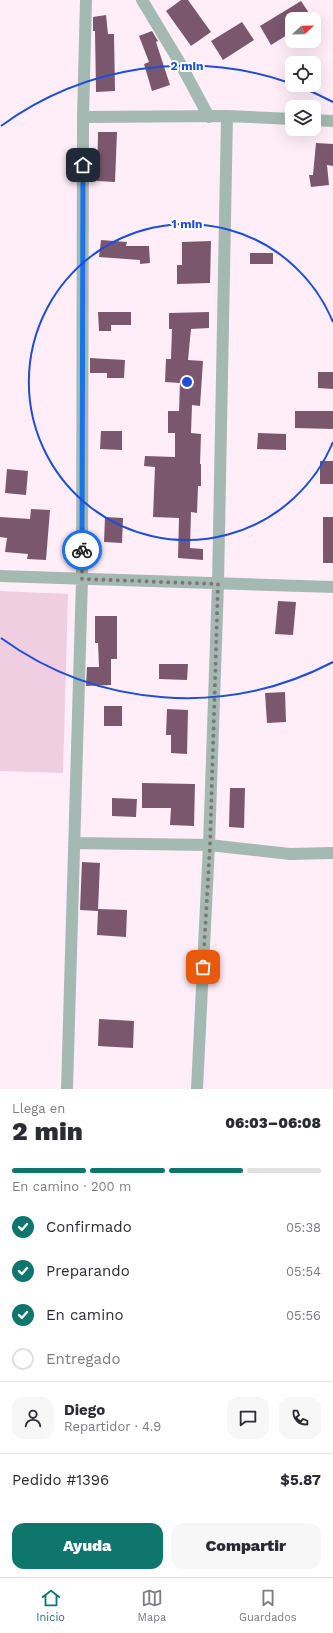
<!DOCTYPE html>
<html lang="es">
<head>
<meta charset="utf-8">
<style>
	:root { --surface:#fff; --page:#f7f7f7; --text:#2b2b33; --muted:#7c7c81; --line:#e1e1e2; --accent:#0f766e }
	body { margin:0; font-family:"Work Sans",sans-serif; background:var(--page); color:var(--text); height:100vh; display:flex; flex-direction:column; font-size:15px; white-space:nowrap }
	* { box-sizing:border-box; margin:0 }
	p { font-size:13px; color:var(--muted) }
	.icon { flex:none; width:22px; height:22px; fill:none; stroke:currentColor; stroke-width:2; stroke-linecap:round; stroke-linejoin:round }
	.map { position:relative; height:1089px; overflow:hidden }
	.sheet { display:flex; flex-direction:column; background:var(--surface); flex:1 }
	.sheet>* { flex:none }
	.needle { width:26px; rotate:68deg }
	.buttons { position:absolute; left:285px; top:12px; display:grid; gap:8px }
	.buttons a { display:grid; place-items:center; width:36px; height:36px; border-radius:8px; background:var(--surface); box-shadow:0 4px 16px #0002; font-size:20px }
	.pin { position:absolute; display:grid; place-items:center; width:34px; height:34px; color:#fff; margin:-17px; border-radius:8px; box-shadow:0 2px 6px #0006 }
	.courier { position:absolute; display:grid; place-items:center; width:40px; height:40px; margin:-20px; border:3px solid #1a73e8; border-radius:50%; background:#fff; color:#222; box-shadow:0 1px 5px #0007 }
	.head em { font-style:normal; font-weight:800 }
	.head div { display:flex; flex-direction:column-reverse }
	.head { display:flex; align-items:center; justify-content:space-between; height:68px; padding:0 12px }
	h1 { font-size:26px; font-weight:800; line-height:30px }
	.bar { display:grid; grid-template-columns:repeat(4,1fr); gap:6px 4px; align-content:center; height:48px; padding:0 12px }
	.bar i { height:5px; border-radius:3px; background:var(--line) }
	.bar .current { background:var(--accent) }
	.bar p { grid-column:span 4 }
	.line { display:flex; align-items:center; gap:10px; padding:0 12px; border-top:1px solid var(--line) }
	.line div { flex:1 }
	.round { display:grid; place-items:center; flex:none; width:42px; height:42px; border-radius:12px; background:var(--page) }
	ol { padding:0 12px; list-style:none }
	li { display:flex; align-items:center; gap:12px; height:44px }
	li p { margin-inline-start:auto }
	li .icon { padding:4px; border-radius:50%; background:var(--accent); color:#fff; stroke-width:4 }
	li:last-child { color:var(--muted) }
	li i { width:22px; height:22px; border:2px solid var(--line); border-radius:50% }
	.action { display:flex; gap:8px; margin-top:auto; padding:8px 12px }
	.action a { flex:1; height:46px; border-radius:12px; background:var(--accent); color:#fff; font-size:16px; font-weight:800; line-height:46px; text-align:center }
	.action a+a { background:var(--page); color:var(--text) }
	.tabs { display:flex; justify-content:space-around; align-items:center; height:56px; border-top:1px solid var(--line); background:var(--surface); font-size:11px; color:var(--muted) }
	.tabs a { display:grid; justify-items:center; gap:2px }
	.tabs .current { color:var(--accent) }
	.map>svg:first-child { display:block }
	.green { fill:#eecee0 }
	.building { fill:#7b576d }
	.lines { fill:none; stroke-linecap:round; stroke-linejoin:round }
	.minor { stroke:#a4b9b1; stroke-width:12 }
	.done { stroke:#80757b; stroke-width:4; stroke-dasharray:0 7.2 }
	.route { stroke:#1a73e8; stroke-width:5 }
	.ring { fill:none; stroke:#1d4ed8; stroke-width:2 }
	.centre { fill:#1d4ed8; stroke:#fff; stroke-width:2 }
	.ring-label { font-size:12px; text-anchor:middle; font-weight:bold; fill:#1d4ed8; stroke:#fff; stroke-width:4; stroke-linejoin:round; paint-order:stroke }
</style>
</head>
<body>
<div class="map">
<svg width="333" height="1089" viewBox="0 0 333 1089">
	<rect width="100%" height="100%" fill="#ffeef8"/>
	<path class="green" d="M0,591L68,594L63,773L0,771Z"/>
	<path class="building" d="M181,0H188L211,32L191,46L166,11Z
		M301,1L313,19H292V32L271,45L260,26Z
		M106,15L108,34H114L115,91L96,92L95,31H93V17Z
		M242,22L254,40L223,60L211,41Z
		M152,31L158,41L156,42L170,85L152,91L144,64L149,62L139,36Z
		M98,132H117L115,182L97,181Z
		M316,143L333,144V166L327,165L329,185L311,187L309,175H313Z
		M101,240L127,242L126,246H149L150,263L140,264V260L99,257Z
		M211,241L210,283L177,284V265H182V242Z
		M250,253H273V264H250Z
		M98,312H131V325H111V331H99Z
		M209,312V328L191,329L188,360L203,361L200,406L192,405L191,433L201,434L200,464H201V486H198L197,513L191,512L190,548L203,549V560L178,558L179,518L153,517L155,467L144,466L145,456L175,457V433H168V411H179L180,383L165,382L166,359H171L172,329H169V313Z
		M90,358L125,360L124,378H107V373H90Z
		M318,372H333V389L318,388Z
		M295,411H333V429L295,428Z
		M101,431H122V450L100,449Z
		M258,433L286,434V450L257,449Z
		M320,461H333V484H320Z
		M7,469L28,471L26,495L5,493Z
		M31,509L50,510L46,560L27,559L28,554L5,552L7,538L0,537V517L30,519Z
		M105,517L123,518L122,543L104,542Z
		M323,517H333V563H323Z
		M278,601L296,602L293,635L275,634Z
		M95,616H117V659H111V685L86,686L87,667H99L98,643H95Z
		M159,664H188L187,680L159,679Z
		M285,692L286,722L267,723L265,693Z
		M104,706H122V726H104Z
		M167,709L188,710L187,754L171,753V735H166Z
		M142,783L195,784L194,826L170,825L171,808H142Z
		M230,788H245L244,828L229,827Z
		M112,798L137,799L136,817L112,816Z
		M82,862L100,863L98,909L127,910L126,937L97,935L98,911L80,910Z
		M99,1019L134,1021L133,1048L98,1046Z"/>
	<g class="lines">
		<path class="minor" d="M142,0L180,63L209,117
			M83,117L86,0
			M314,120L333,121
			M0,576L333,587
			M74,843L209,845L218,584L227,116
			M67,1089L82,579L83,117L227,116L292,119
			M197,1089L209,845L290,854L333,853"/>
	</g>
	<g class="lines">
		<path class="done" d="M82,550V579L218,584L210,845L203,967"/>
		<path class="route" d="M82,550L83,165"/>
	</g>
	<g class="ring">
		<path d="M333 442A158 158 0 1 1 333 322"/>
		<path d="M333 662A316 316 0 0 1 1 638M1 126A316 316 0 0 1 290 83M295 85A316 316 0 0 1 333 102"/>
	</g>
	<circle cx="187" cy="382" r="6" class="centre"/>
	<g class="ring-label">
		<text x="187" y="70">2 min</text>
		<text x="187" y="228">1 min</text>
	</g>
</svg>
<div class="buttons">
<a><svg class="needle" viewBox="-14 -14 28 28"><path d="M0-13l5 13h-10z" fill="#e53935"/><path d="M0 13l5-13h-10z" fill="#7c7c81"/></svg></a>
<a><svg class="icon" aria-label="locate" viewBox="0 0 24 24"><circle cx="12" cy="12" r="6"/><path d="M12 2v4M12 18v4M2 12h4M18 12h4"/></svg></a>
<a><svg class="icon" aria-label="layers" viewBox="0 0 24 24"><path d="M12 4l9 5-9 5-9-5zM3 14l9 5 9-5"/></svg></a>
</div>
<div class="pin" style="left:203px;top:967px;background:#ea580c"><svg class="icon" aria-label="bag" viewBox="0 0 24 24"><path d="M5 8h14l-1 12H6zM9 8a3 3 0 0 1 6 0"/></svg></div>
<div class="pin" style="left:83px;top:165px;background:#1f2937"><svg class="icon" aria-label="home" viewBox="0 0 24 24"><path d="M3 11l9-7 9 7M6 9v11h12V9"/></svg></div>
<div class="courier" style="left:82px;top:550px"><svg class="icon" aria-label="bike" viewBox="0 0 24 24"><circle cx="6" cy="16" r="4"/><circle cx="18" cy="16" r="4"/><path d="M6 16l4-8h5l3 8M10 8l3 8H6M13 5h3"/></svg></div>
</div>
<section class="sheet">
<div class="head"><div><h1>2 min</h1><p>Llega en</p></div><em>06:03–06:08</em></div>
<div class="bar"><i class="current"></i><i class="current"></i><i class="current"></i><i></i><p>En camino · 200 m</p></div>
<ol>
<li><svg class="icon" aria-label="check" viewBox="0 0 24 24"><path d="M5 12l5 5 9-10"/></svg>Confirmado<p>05:38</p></li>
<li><svg class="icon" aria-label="check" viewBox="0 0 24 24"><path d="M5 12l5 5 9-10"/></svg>Preparando<p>05:54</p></li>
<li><svg class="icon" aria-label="check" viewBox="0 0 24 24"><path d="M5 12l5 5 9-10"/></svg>En camino<p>05:56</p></li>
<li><i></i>Entregado</li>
</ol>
<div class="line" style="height:72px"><a class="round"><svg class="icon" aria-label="person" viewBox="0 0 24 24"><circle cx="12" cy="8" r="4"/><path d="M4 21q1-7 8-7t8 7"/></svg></a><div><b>Diego</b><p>Repartidor · 4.9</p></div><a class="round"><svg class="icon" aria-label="chat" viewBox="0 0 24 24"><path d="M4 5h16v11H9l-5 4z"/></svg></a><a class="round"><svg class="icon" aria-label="phone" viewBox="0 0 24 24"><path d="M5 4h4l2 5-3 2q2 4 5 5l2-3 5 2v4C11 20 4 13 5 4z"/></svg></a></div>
<div class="line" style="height:52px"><div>Pedido #1396</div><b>$5.87</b></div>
<div class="action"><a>Ayuda</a><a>Compartir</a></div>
</section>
<nav class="tabs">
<a class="current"><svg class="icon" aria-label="home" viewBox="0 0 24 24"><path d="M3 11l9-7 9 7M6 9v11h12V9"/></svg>Inicio</a>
<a><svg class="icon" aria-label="map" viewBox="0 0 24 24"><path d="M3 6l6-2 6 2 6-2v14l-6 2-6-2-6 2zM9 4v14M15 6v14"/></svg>Mapa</a>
<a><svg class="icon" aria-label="saved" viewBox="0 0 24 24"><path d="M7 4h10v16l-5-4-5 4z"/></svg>Guardados</a>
</nav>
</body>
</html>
